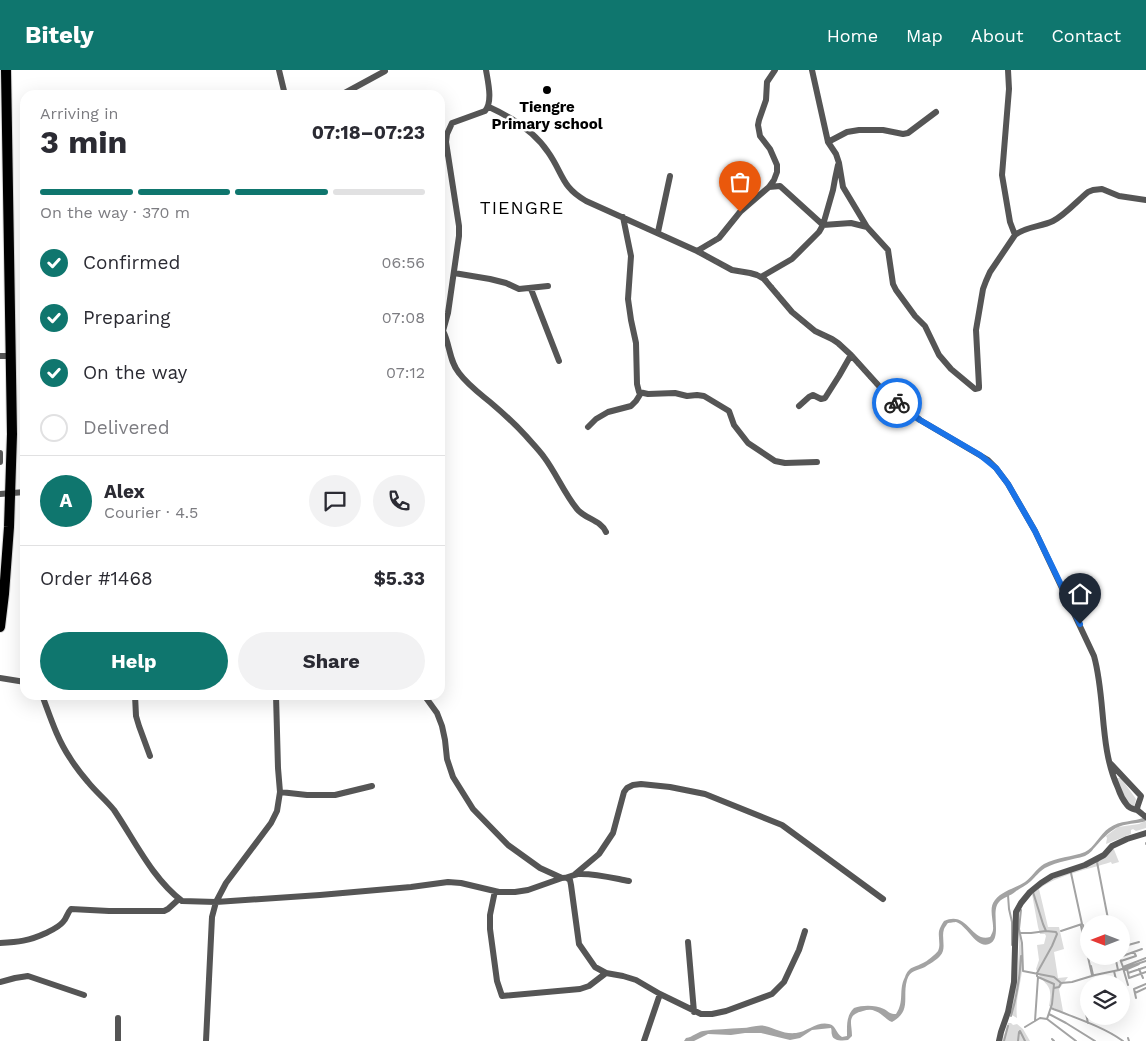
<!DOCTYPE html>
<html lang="en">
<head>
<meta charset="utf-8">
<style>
	:root { --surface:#fff; --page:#f2f2f3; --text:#2b2b33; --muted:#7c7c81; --line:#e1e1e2; --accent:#0f766e }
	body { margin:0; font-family:"Work Sans",sans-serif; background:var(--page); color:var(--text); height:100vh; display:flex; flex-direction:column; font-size:19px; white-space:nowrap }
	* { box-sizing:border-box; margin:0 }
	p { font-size:16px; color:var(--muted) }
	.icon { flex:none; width:28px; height:28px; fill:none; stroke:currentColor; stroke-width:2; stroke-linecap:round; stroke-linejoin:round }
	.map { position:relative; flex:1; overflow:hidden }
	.details { position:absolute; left:20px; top:20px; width:425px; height:610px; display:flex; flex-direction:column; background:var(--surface); border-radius:15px; box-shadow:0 5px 20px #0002 }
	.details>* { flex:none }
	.needle { width:32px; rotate:270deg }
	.fabs { position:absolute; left:1080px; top:845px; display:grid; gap:10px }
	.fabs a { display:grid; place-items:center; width:50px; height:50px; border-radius:50%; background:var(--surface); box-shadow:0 5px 20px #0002; font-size:25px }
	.pin { position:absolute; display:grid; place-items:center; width:42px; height:42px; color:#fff; margin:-51px -21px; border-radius:50% 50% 50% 0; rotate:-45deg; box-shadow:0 0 5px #0007 }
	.pin .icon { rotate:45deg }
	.courier { position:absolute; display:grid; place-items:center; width:50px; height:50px; margin:-25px; border:4px solid #1a73e8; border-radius:50%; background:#fff; color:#222; box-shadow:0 1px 6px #0007 }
	.head em { font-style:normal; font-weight:700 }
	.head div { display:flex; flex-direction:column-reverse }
	.head { display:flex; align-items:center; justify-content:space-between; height:85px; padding:0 20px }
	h1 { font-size:32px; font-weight:700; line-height:38px }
	.bar { display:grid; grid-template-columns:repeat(4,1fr); gap:8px 5px; align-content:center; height:60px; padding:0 20px }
	.bar i { height:6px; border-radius:4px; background:var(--line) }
	.bar .selected { background:var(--accent) }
	.bar p { grid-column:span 4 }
	.line { display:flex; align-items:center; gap:12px; padding:0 20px; border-top:1px solid var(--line) }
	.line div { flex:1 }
	.round { display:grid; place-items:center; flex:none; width:52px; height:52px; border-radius:26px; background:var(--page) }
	ol { padding:0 20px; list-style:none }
	li { display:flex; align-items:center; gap:15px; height:55px }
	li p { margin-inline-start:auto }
	li .icon { padding:5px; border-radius:50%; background:var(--accent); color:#fff; stroke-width:4 }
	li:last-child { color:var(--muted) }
	li i { width:28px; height:28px; border:2px solid var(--line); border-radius:50% }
	.cta { display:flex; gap:10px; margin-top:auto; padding:10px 20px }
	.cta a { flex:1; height:58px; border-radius:30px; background:var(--accent); color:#fff; font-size:20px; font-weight:700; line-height:58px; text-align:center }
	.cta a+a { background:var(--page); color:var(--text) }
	header { display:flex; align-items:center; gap:30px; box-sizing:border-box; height:70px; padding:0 25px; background:var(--accent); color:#fff }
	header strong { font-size:24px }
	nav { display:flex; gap:28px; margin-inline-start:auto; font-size:18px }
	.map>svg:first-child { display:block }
	.green { fill:#dcdcdc }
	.water { fill:#a3a3a3 }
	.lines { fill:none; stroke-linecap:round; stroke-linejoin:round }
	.stream { stroke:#a3a3a3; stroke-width:2 }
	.trunk-casing { stroke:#dbdbdb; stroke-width:12 }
	.minor { stroke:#555; stroke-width:6 }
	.trunk { stroke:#000; stroke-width:10 }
	.done { stroke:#595959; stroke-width:5; stroke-dasharray:0 9 }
	.route { stroke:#1a73e8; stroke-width:6 }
	.poi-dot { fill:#000; stroke:#fff; stroke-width:2 }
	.labels { text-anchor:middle; stroke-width:5; stroke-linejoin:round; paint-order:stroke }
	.poi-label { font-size:15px; font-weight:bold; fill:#000; stroke:#fff }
	.quarter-label { font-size:18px; letter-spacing:1px; fill:#000; stroke:#fff }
</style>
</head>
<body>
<header>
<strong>Bitely</strong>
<nav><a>Home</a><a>Map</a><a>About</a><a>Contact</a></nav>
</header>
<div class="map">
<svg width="1146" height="971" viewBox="0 0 1146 971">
	<rect width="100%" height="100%" fill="#fff"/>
	<path class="green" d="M1116,708H1121L1136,729L1134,737C1124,733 1120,718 1116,708Z
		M1145,751L1146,752V758L1136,761L1133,759L1131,760V764L1106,774L1107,768L1106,766L1118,757L1139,754Z
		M1113,777L1119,792L1112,794L1111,792C1087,800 1060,804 1039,819L1048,857H1059L1064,879L1054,882L1058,908L1068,907L1059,919L1063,941L1062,942L1049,936C1054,911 1044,918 1036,899L1039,890L1037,875L1044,874L1046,866L1045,864H1040L1038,857L1032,824L1041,814L1071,801Z
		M1022,835C1015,855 1024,879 1022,901C1020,917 1015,932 1017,948L1010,944C1016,922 1018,900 1019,877C1020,866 1015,856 1017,845C1017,841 1020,838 1022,835Z
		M1008,953H1011L1013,955L1017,954L1023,959L1030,971H1002Z"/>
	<path class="water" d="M1146,747V751C1137,754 1125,753 1116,758C1109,762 1102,769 1096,776C1092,780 1091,783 1085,786C1072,790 1058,791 1045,798C1039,802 1036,806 1031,811C1026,816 1020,818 1015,822C1011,826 1003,827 999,832C990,841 1003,869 989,874C976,879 967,855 956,852C955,852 949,853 948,853C947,854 945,857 944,859C941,868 947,879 940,886C938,889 928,895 925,897C917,901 910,900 907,910C902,927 912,941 892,952C886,950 882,943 875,941C871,939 867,940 863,941C846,945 852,953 852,966L848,970C842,971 833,971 832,965C831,963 832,960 831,958L812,960L800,968L790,970L761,963H745L731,965L708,964L694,971H684L686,968C693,967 697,962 703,961C716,959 729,959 742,958C749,958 759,954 765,956C777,959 782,964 796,963C807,962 817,951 829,954C836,955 836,964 842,967L847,966C847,956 846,946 854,938C863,935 875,935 884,939C889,942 890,944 896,944C905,931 898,920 905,907C909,896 914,898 923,893C926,892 936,884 938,881C941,875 938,868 939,861C940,857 942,854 944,851C968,840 971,873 990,867C991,866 993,861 993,860C994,851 988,838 995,830C1002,821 1016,818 1025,812C1032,807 1036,799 1044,794C1057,787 1072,787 1085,782C1094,778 1100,764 1109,758C1120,750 1134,752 1146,747Z"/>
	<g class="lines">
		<path class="stream" d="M1146,773V774
			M1098,791L1097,792L1109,854
			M1033,822L1043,854L1046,861L1056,862L1057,864L1052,876L1037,903V906L1038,907L1035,951
			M1008,825L1009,839L1012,852V875
			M1021,840L1019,859L1022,873L1023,901L1054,907L1061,913L1072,912L1095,905L1119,900L1146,891
			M1083,855L1086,870
			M1081,856L1092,905
			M1061,861L1082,854L1071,803
			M1020,863H1031L1046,861
			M1121,877L1139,872
			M1115,886L1118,900
			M1119,886L1123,897L1146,888
			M1116,890L1117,889V888L1142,879
			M1121,891L1136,886L1134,882
			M1091,896L1093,905
			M1123,898L1128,915
			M1127,899L1128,903L1146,897
			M1139,899L1143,908
			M1125,900L1139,894
			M1114,901L1117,914
			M1128,903L1129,908L1146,902
			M1038,907L1054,914L1052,934L1047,949
			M1054,918L1059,917L1061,913
			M1135,923L1146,918
			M1136,928L1134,919L1146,914
			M1051,938C1075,948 1102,956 1123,971
			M1049,944L1066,953L1095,971
			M1011,946C1017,926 1020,907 1021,886
			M1088,953L1083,930L1089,929
			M1025,957L1040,948L1047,949L1076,971
			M1020,961L1025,971
			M1128,968L1129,971
			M1052,969L1054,971
			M1004,971L1008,956
			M1018,971L1019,962"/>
		<g class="trunk-casing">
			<path id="trunk" d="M0,557L4,524L9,457L12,364L6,0"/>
		</g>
		<path class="minor" d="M279,0L285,25
			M812,0L828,72L836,84L839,93L843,117L867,157L888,180L893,214L896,220L915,246L925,256L939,285L951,299L975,319L979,318V316L976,260L983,219L986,211L990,202L1015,165C1026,156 1041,157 1053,151C1065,145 1077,131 1088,122L1093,120L1102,119L1119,126L1146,130
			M1008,0L1009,19L1002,105L1010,152L1015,165
			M341,25L385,1
			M489,37C511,47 534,61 548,82C563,103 561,117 586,131L697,181L732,200L750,203L757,205L764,209L792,242L815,261L832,269L838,273L851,285L879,316L894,330L920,350L988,390L996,398L1008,414L1035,461L1094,586C1106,629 1099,677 1118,718C1120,724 1123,730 1127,735C1130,739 1133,739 1137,740C1140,742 1143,745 1146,747
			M828,72L847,62L859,60H883L903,64L908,63L936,42
			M440,84L447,83
			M769,117L780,116L823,155L851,153L867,157
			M623,147L631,186L628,229L631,250L636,273L637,314L639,322L648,324L675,323L687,326L697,325L704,326L729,341L734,355L748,373L775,391L785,393L817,392
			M658,162L670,106
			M697,181L719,168L740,142L769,117L774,110L777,102V95L770,79L760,66L758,55L759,50L766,30L767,12L775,0
			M454,203L490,209L506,213L519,219L548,216
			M761,207L792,189L819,162L823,155L833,120L835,109L838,95
			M531,219L559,291
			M443,261C450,274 449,291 459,303C468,315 479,323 490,332C503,343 515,354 526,366C532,373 539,380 544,387C556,403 564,423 577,439C585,449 601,450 606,462
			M440,265L443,261L448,243L459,166V156L446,72L447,64L452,53L485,41C493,32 488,12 486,0
			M0,286H10
			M799,336L809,327L813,325L821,329L825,328L839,306L851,285
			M588,357L596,349L608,342L631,336L636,331L641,323
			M0,383V392
			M0,424L25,422
			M0,608L25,612
			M42,625C50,646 57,669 70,688C75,696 82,705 88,712C96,722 106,730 114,740C135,771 152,808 182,831L216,832L320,825L411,817L448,812L461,813L499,822H515L528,820L562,808C568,808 572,805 578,804C594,803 613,808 629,811
			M135,625L136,646L139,656L150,686
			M424,625L437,643L442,656L445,670L447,689L453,707L473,739L508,775L540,798L562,808
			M1111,694L1141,726C1140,731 1137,735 1137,740
			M280,722L307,725H335L372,716
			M574,805L599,784L613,763L624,722L627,718L633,715L641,714L670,717L705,724L782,755L883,829
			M567,808L570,810L571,815L579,874L595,897L606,903L623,906L636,910L660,924L701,944H712L726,941L772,924L784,912L799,880L805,861
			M495,821L490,845V859L497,911L502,926L580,919L589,916L606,903
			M688,872L694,942
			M0,873C18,872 29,871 46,863C52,860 59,857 63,852C67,848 67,843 71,839L109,841H164L168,839L179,829
			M0,912L15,908L28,906L84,925
			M118,948V971
			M206,971L212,847L216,832L226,813L271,753L277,741L280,722L278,698L276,625
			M644,971L660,924
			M999,971L1001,962L1008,942L1014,912L1016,842L1021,833L1030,822L1041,813L1052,806L1085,795L1104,785L1112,776L1127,769L1146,763"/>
		<use href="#trunk" class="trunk"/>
	</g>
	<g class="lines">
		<path class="done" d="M740,142L719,168L697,181L732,200L750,203L757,205L764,208L792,242L815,261L832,269L838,273L851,285L879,316L897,333"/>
		<path class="route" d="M897,333L920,350L980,385L996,398L1008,414L1035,461L1080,554"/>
	</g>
	<circle class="poi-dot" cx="547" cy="20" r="5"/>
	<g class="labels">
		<g class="poi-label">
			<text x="547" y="42">Tiengre<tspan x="547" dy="17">Primary school</tspan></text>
		</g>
		<g class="quarter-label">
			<text x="522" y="144">TIENGRE</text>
		</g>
	</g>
</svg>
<div class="fabs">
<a><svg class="needle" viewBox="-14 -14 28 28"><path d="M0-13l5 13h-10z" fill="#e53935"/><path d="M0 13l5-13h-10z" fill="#7c7c81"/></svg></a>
<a><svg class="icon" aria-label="layers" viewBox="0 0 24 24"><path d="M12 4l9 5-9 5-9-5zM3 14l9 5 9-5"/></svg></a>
</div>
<div class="pin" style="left:740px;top:142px;background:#ea580c"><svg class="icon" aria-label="bag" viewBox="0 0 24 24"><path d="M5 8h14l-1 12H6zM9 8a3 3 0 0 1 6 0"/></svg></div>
<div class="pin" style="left:1080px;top:554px;background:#1f2937"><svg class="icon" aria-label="home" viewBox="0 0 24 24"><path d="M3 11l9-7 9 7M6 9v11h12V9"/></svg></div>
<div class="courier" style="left:897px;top:333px"><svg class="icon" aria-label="bike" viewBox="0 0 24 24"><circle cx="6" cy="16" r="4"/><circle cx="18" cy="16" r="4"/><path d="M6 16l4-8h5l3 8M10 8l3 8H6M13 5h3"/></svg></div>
<section class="details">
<div class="head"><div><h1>3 min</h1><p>Arriving in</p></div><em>07:18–07:23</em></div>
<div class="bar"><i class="selected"></i><i class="selected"></i><i class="selected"></i><i></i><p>On the way · 370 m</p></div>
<ol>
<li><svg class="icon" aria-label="check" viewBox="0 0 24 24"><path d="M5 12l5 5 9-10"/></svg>Confirmed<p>06:56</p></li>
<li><svg class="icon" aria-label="check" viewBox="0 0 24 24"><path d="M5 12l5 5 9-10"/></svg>Preparing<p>07:08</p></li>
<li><svg class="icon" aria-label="check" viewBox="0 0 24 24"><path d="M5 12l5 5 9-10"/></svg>On the way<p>07:12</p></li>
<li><i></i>Delivered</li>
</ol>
<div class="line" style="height:90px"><b class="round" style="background:var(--accent);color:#fff">A</b><div><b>Alex</b><p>Courier · 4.5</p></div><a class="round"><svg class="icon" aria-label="chat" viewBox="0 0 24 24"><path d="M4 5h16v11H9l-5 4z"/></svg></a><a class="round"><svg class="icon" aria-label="phone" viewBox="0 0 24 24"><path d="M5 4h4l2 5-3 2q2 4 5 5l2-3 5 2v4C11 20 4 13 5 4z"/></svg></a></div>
<div class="line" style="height:65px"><div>Order #1468</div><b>$5.33</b></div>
<div class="cta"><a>Help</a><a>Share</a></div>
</section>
</div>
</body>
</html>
